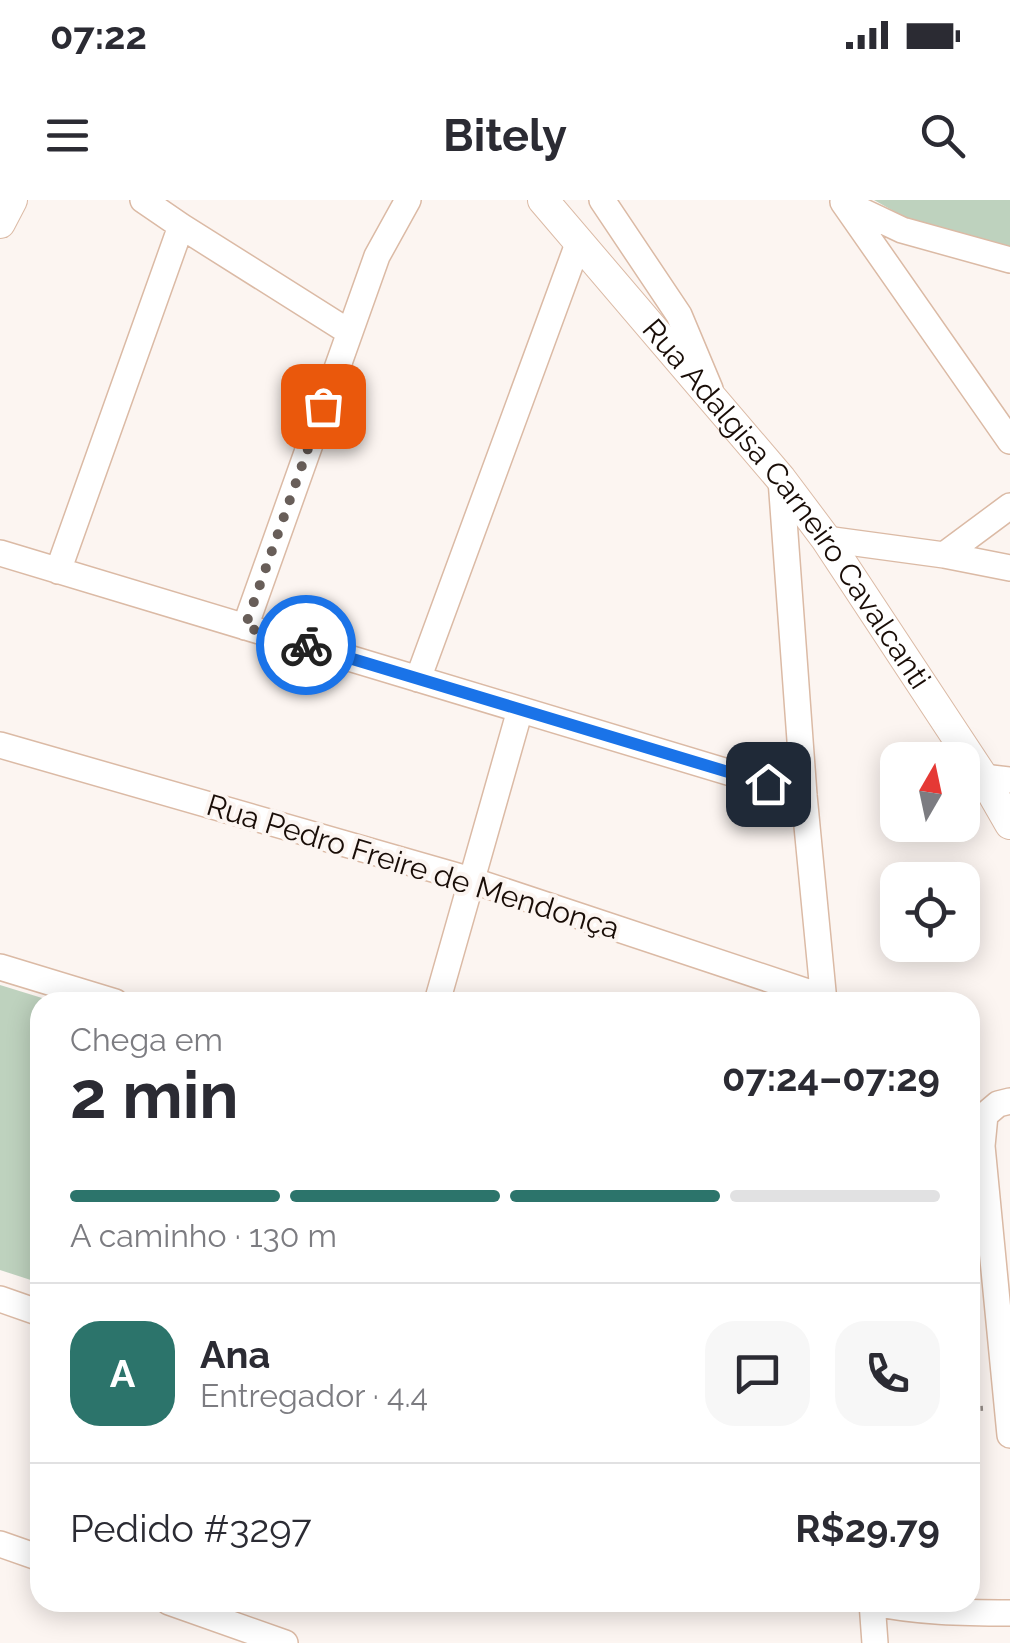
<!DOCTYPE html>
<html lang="pt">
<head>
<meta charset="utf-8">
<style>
	:root { --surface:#fff; --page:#f7f7f7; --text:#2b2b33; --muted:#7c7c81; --line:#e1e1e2; --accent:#2c746b }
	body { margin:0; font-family:Raleway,sans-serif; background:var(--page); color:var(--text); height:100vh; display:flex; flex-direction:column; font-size:38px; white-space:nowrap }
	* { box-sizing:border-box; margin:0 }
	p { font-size:32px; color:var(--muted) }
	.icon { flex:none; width:55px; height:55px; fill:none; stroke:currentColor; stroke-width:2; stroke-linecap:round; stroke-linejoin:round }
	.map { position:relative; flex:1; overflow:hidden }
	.sheet { position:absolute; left:30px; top:792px; width:950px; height:620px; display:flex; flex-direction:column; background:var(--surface); border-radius:30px; box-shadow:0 5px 25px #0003 }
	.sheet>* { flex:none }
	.needle { width:65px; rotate:9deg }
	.buttons { position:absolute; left:880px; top:542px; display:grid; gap:20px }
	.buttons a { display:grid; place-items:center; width:100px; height:100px; border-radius:20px; background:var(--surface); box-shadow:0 5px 25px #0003; font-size:50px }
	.pin { position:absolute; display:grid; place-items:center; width:85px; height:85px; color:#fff; margin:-42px; border-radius:20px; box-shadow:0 5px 15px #0006 }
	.courier { position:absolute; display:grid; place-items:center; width:100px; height:100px; margin:-50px; border:8px solid #1a73e8; border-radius:50%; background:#fff; color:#222; box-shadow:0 2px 12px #0007 }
	.head em { font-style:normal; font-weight:700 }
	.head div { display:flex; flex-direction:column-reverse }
	.head { display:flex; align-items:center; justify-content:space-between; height:170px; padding:0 40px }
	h1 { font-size:65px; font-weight:700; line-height:75px }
	.bar { display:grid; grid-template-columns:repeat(4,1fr); gap:15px 10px; align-content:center; height:120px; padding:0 40px }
	.bar i { height:12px; border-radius:8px; background:var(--line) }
	.bar .on { background:var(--accent) }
	.bar p { grid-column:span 4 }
	.line { display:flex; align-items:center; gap:25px; padding:0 40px; border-top:2px solid var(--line) }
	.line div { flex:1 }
	.round { display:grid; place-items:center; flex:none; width:105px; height:105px; border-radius:30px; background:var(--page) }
	.status { display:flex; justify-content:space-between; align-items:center; height:70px; padding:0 50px; background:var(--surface); direction:ltr }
	.status svg { height:28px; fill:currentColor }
	header { display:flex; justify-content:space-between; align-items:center; height:130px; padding:0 40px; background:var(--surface); font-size:45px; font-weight:700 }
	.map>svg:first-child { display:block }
	.green { fill:#bed2be }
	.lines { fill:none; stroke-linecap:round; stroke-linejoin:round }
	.minor-casing { stroke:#dbbaa5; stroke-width:28 }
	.major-casing { stroke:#dbbaa5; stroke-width:32 }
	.path { stroke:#968d88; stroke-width:5; stroke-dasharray:2.5 8; stroke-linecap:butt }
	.minor { stroke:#fff; stroke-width:25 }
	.major { stroke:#fff; stroke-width:30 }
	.done { stroke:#685e59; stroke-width:10; stroke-dasharray:0 18 }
	.route { stroke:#1a73e8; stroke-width:12 }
	.labels { text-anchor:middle; stroke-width:8; stroke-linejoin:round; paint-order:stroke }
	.street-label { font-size:30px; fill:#190d07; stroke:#fcf5f1 }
</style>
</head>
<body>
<div class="status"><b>07:22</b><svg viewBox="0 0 49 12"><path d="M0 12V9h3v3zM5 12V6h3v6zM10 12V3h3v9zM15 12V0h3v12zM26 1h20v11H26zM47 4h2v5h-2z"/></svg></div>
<header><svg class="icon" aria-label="menu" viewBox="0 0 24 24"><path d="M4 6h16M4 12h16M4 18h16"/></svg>Bitely<svg class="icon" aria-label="search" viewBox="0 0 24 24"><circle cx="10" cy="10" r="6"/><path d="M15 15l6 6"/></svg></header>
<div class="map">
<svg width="1010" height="1443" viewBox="0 0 1010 1443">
	<rect width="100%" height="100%" fill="#fcf5f1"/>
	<path class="green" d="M874,0H1010V52L906,18Z
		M0,785L55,802H40V1083L0,1070Z"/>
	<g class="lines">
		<g class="minor-casing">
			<path id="minor" d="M143,0L181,26L349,132
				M602,0L679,115L710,189
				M843,2L1010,241
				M845,3L902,30L1010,60
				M781,279L804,595L824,802
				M826,339L944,355L1010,368
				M0,353L804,595
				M944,355L1010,306
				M58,371L181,26
				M245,427L377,56L408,0
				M418,479L579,41
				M0,545L471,680L823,797
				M983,577L1010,580
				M0,767L115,802
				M437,802L520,510
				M1010,901L998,904L985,915L982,946L1010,1235
				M0,1099L40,1113
				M0,1344L40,1358
				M169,1402L285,1443
				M869,1402C916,1412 962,1413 1010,1413
				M872,1402L875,1443"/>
		</g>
		<g class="major-casing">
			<g id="major">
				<path id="s1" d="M543,0L781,279L826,339L983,577L1010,624"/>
				<path d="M0,23L12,0"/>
			</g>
		</g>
		<path class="path" d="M970,1209L987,1208"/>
		<use href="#minor" class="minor"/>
		<use href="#major" class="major"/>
	</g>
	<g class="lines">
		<path class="done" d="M306,445L245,427L323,206"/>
		<path class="route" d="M306,445L768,584"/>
	</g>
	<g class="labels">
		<g class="street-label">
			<text dy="10" stroke="none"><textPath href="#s1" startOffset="390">Rua Adalgisa Carneiro Cavalcanti</textPath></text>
			<text transform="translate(413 667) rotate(17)" y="10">Rua Pedro Freire de Mendonça</text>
		</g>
	</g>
</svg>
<div class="buttons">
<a><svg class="needle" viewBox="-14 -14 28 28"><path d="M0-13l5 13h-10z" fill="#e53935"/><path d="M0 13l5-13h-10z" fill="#7c7c81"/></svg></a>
<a><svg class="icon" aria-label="locate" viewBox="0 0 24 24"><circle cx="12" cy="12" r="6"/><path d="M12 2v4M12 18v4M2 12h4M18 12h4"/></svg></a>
</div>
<div class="pin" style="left:323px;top:206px;background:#ea580c"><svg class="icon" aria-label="bag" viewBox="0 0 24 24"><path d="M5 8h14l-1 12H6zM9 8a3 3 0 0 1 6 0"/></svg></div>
<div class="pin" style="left:768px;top:584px;background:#1f2937"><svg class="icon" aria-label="home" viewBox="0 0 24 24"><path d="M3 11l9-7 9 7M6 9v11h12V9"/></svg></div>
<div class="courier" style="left:306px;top:445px"><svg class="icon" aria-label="bike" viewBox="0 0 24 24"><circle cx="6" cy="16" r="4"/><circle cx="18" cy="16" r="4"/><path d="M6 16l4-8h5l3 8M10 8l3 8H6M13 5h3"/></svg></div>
<section class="sheet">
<div class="head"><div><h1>2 min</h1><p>Chega em</p></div><em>07:24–07:29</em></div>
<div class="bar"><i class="on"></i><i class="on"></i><i class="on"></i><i></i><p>A caminho · 130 m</p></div>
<div class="line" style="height:180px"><b class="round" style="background:var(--accent);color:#fff">A</b><div><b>Ana</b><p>Entregador · 4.4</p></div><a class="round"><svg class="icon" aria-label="chat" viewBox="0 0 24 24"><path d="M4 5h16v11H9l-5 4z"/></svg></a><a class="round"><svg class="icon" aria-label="phone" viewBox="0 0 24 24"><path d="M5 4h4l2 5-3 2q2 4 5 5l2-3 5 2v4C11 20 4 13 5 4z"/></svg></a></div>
<div class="line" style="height:130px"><div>Pedido #3297</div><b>R$29.79</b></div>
</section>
</div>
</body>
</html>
